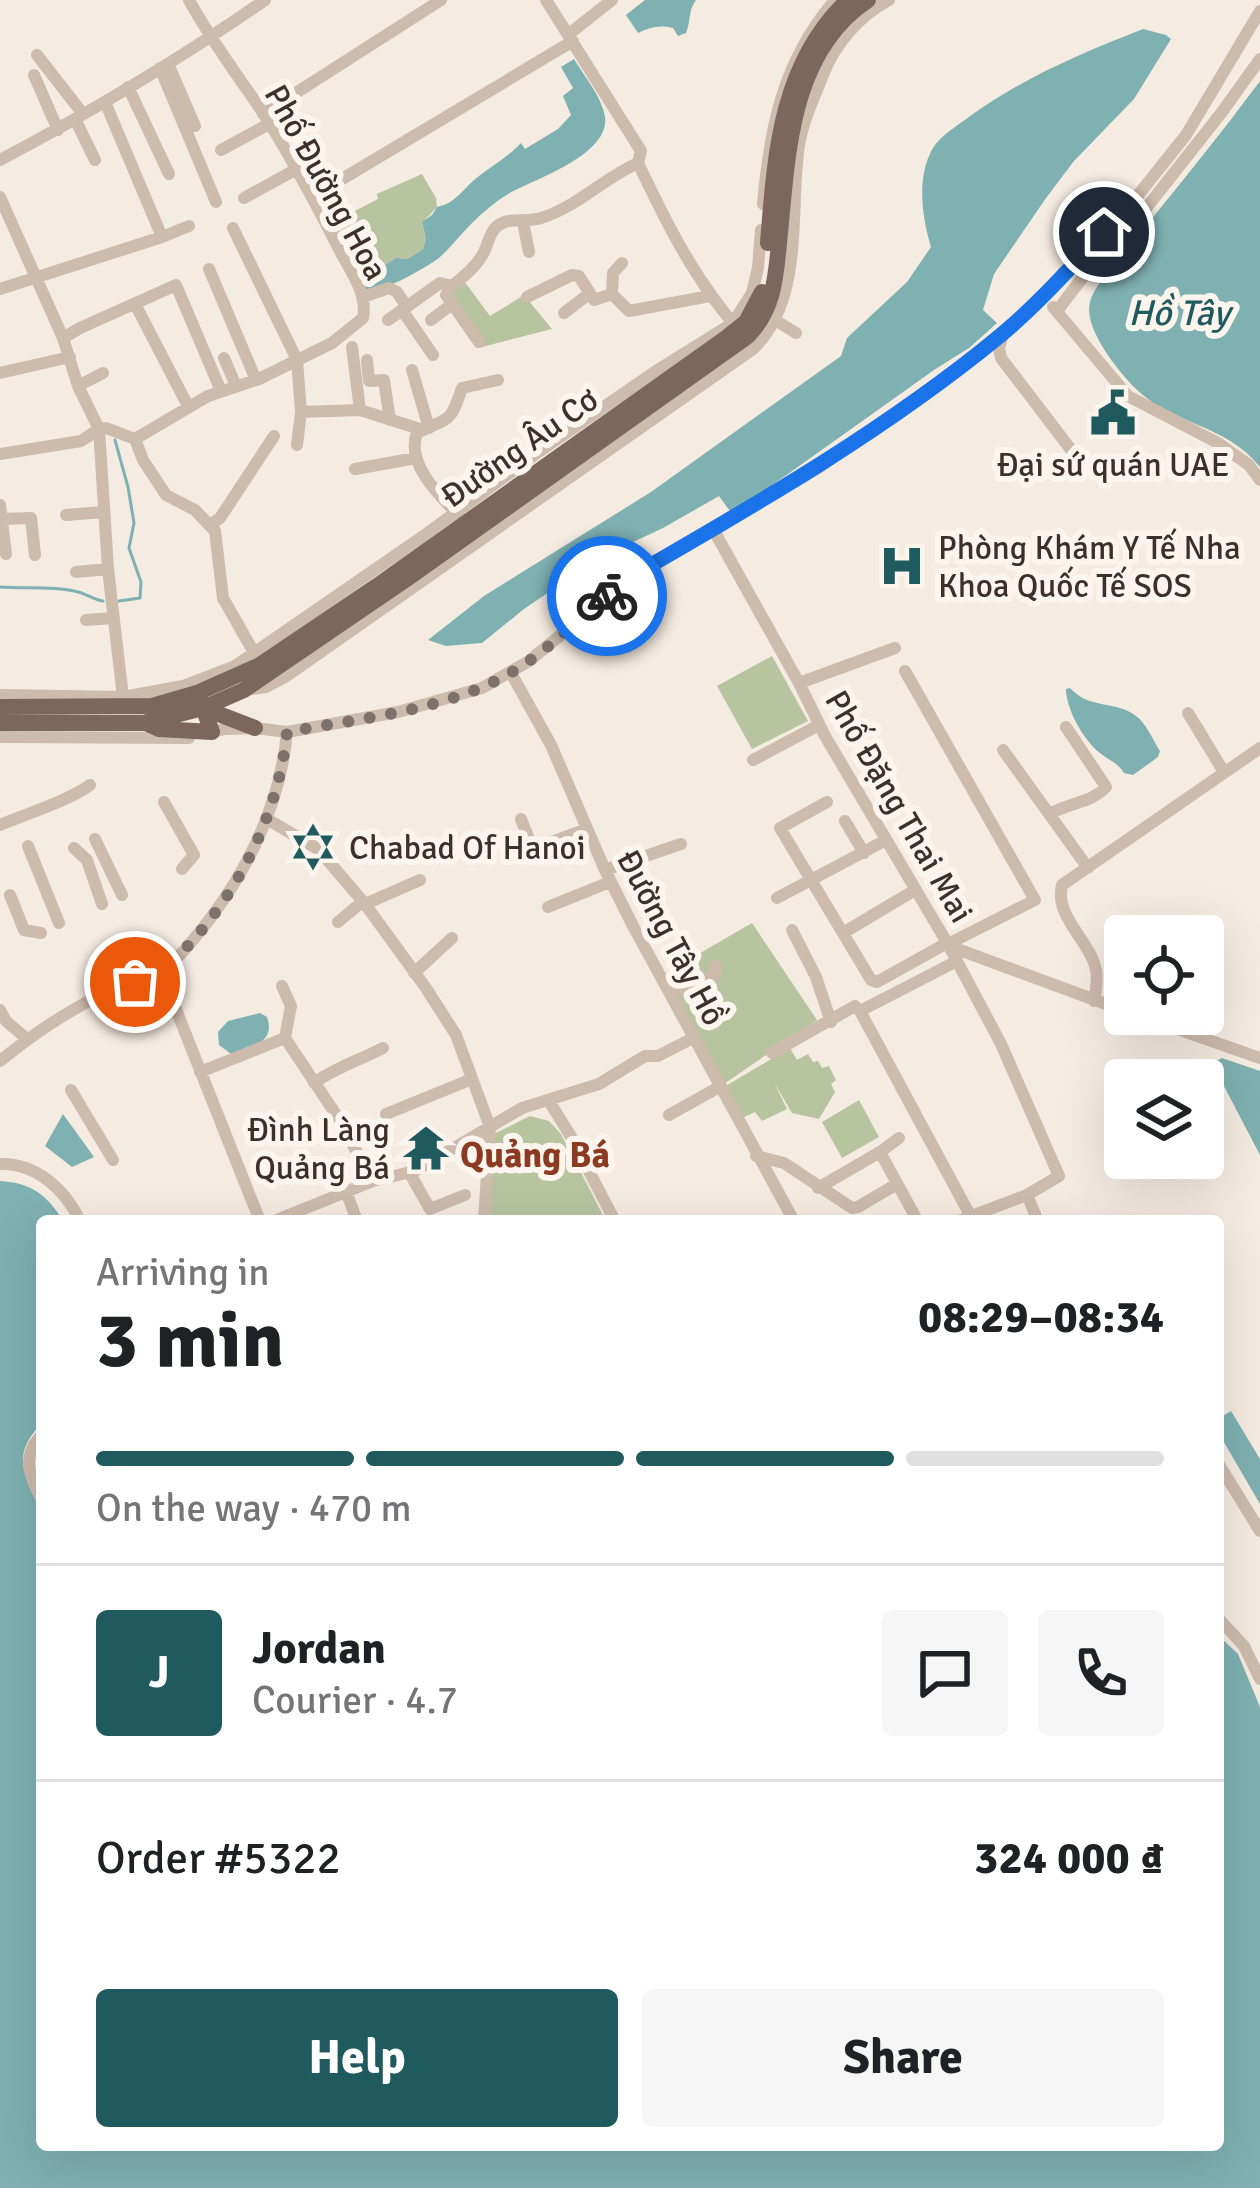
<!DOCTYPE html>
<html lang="en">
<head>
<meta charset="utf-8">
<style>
	:root { --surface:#fff; --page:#f6f6f6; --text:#202124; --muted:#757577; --line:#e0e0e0; --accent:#1f5a5e }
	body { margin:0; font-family:Signika,sans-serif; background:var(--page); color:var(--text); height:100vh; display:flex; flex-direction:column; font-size:45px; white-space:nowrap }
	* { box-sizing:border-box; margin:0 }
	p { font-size:39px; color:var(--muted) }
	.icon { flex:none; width:66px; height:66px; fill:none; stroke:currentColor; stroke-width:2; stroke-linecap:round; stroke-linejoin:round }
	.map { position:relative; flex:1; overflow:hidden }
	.side { position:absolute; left:36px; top:1215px; width:1188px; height:936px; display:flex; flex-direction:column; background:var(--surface); border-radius:12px; box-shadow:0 12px 48px #0002 }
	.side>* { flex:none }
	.fabs { position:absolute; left:1104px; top:915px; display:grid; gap:24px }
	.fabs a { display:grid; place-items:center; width:120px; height:120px; border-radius:12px; background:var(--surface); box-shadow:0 12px 48px #0002; font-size:60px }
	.pin { position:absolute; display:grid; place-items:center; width:102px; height:102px; color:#fff; margin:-51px; border:6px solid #fff; border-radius:50%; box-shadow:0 3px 12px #0007 }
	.courier { position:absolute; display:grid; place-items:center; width:120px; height:120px; margin:-60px; border:9px solid #1a73e8; border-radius:50%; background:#fff; color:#222; box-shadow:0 3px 15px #0007 }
	.summary em { font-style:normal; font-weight:800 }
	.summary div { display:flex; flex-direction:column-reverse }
	.summary { display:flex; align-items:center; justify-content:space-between; height:204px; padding:0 60px }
	h1 { font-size:78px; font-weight:800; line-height:90px }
	.bar { display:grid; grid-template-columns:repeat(4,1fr); gap:18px 12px; align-content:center; height:144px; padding:0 60px }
	.bar i { height:15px; border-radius:9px; background:var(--line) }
	.bar .on { background:var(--accent) }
	.bar p { grid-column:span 4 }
	.line { display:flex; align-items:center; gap:30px; padding:0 60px; border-top:3px solid var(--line) }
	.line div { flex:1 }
	.round { display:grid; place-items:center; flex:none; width:126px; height:126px; border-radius:12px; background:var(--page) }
	.action { display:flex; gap:24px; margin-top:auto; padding:24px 60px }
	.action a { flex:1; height:138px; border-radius:12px; background:var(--accent); color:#fff; font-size:48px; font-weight:800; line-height:138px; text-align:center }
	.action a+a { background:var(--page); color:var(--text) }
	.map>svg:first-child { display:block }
	.green { fill:#b8c4a0 }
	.water { fill:#7fb0b2 }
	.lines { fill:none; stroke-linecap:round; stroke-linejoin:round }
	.stream { stroke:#7fb0b2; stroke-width:3 }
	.minor { stroke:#cdbbac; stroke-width:12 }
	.major { stroke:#7d675c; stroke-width:16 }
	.done { stroke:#7c716b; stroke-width:12; stroke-dasharray:0 21.6 }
	.route { stroke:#1a73e8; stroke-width:15 }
	.labels { text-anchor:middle; stroke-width:12; stroke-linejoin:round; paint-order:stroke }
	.street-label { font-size:33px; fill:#3b302b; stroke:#fbf5ee }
	.poi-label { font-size:33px; fill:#3b302b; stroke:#fbf5ee; text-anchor:start }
	.water-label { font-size:36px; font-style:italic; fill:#1f5a5e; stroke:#fbf5ee }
	.neighbourhood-label { font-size:36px; font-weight:bold; fill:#8c3b22; stroke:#fbf5ee }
</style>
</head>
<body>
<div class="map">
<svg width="1260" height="2188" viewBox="0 0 1260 2188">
	<rect width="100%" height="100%" fill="#f4ebe1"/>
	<path class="green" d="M422,174L436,198L437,207L422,223L426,239L423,249L408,259L396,258L360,280L330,224L378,199L377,194Z
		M464,281L490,316L524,295L552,329L482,347L445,297Z
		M772,656L808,721L752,749L717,686Z
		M752,923L817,1020L724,1084L664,974Z
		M790,1048L797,1060L808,1054L813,1062L818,1061L822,1068L829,1066L836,1080L831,1084L835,1092L819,1119L792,1113L774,1082L787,1109L762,1121L755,1112L740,1119L724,1087Z
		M859,1100L879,1137L842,1158L822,1122Z
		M530,1116L549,1121L561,1134L606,1221H521L488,1217L494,1134Z"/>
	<path class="water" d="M645,0H696C688,11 691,21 686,33L678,36L673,28C659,25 650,27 638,33L626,15Z
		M1143,29L1166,35L1171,39L1134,99L1074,161L1046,198L994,274L983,310L997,323L969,348L934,370L732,514L719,496L663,528L599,558L524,609L482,643L446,646L428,640L484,596L651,492L841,356L847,338L907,282L931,247C922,217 916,177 933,148C940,136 958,125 969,117C1024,77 1080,54 1143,29Z
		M574,59C584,76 602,97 605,117C610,155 535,179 508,194C495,202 483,212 472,223C461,234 451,247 440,257C429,266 377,297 364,288C362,286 361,282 360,280L396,258L408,259L423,249L426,239L422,222L432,215L437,207C457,203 463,188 479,176C493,165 508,157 521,143L525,149L558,129L571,115L563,96L573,88L561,67Z
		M1260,81V467C1226,424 1173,425 1136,389C1118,371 1083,328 1090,302C1095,282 1131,244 1145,227C1184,179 1223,131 1260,81Z
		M1070,688C1090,710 1115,700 1136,716C1146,723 1153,740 1160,751L1158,757L1133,775L1124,773C1117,762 1110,761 1100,753C1084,741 1066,709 1066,689Z
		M260,1013L267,1017C276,1043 251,1047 231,1054L219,1045L218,1032L228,1021Z
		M1222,1058L1260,1071V1155L1215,1069L1216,1061Z
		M63,1114L94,1157L72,1167L45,1146Z
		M0,1181C31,1183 47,1194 63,1221H42V1423C10,1456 24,1474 42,1510V2145H1218V1635L1238,1654L1260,1707V2188H0Z
		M1231,1411L1260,1459V1504L1218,1432V1419Z"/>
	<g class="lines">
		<path class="stream" d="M115,440L128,487L134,523L129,548L141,582L140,598L119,601
			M0,587C25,589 50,586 74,591C85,593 93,599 103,601"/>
		<path class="minor" d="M546,0L641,151L638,163C666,222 694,279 738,329
			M569,34L612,0
			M37,55L83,114
			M168,64L195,126
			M160,68L216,202
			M34,75L58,130
			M128,87L169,174
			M105,102L162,237
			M263,114L441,0
			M75,119L95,160
			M221,150L269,124
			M0,160C91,112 180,59 265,0
			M0,197L63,338L78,386L99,429L108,569L123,697
			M312,197L573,41
			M244,198L295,170
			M763,204C770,126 783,61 835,0
			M523,222L529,252
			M233,228L297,360L301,412L297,445
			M622,263L613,273L612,294L629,311L710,296
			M209,269L256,380
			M452,286L446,295L479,342
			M0,289L162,237L189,226
			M363,297L389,288L397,292L407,307
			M527,297L572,275L579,276L594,300L612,294
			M135,304L188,406
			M1053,307L1128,396L1218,443L1249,465L1260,480
			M402,310L433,355
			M1057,311L1086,273L1136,221L1222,112L1260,59
			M564,313L590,293
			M388,320L440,283L452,286C463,277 478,265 484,252C488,244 489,234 496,227C508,216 526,223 541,218C577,207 604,178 638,163
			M431,320L452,304
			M775,320L796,333
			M1003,334L999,348L1001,358L1072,451
			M63,338L80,328L176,285L221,391
			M352,347L360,410
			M224,358L236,386
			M367,360L369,381L384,380L390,420
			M412,370L429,428
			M0,373L70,357
			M78,386L103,373
			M301,412L360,410L423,430
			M135,439L208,396L259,379L332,343L363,318C368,293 350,271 339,249C315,202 290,154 261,110C236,73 210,39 189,0
			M0,454L81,441L99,429L106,428L135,439L143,460L166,495L195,510L215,531L223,598L257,658
			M355,469L416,458
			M0,505L6,554
			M66,515L104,512
			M461,518C441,497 405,464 417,433C450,417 450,424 462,388L498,380
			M1,519L31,518L35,555
			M210,525L220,518L274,436
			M713,529L799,683L825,736L949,946L1125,1011
			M76,572L108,569
			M86,620L112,618
			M905,671L1035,900L948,944
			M511,673L551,745L605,870L633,926L794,1221
			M799,683L895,648
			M245,690L266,687L285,677L753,349C805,299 789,211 799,145C803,121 814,98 823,75C835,44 859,16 889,0
			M0,695L123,697L183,686L235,666L422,537L540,451L659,369L733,323L752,293L758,268L761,230
			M1188,713L1224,772
			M209,733L224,729L255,728L287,732L398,712L482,688L529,661L633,576L818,468L963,365L1043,297L1135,199L1186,135L1260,11
			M0,737L189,738
			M1003,750L1088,868
			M753,760L819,725
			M164,802L194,855L182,869
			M827,802L780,828L871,980L877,982L947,943
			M1050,814C1069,802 1090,804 1106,787L1066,727
			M267,819L318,849L365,904L426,988L456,1035L490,1127L484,1221
			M521,819L533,849L587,829
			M845,821L864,853
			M0,825C28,813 66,802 90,785
			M95,839L122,895
			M28,846L59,923
			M74,848L87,860L102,904
			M605,870L681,844
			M10,895L24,930L41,933
			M777,898L886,840
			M365,904L420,880
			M548,907L610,882
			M338,922L362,902
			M792,930L816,977L831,1022
			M843,933L915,890
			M949,946L1001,1044L1059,1176L1027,1195L1038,1221
			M414,973L452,938
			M159,974L175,1007L260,1221
			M670,992L695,985L715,975V966
			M1094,1001C1096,991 1098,980 1096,970C1090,940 1054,917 1062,885L1260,748
			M0,1010L6,1021L27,1039
			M860,1011L970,1215
			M1135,1014L1260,1058
			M285,1038L335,1113L373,1181
			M772,1053L855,1006L860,1011L957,961
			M0,1061C36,1032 66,1012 108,991C125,983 145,982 160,972C173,964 184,951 193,940C243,881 280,809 287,732
			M200,1072L285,1038L291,1006L282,986
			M314,1083C335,1068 360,1060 383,1048
			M71,1090L113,1160
			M549,1101L570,1135L615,1221
			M386,1114L472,1079
			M669,1115L721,1086
			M880,1152L899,1138
			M756,1156L784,1163L852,1208L858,1207L897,1184
			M0,1164C36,1163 65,1189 80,1221
			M409,1172L430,1209L465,1195
			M818,1188L880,1152L916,1218
			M346,1191L357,1221
			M274,1221L373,1181L415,1171L522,1108L599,1084L645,1056H658L693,1038
			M958,1221L1027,1195
			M42,1435C21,1456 29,1476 42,1500
			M1218,1463L1260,1531
			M1218,1618L1244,1646L1260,1679"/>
		<path class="major" d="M768,243C775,155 780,64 848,0
			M0,707L152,706L197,693L260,665L377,586L726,338L746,322L762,292
			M203,708L255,728
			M0,723H144L203,708L244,690L411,576L748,336C776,307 776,272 780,233C788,151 791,51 868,0
			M148,724L159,729L212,732L200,699"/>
	</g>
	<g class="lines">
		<path class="done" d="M135,982C144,979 154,977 161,971C174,962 185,949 195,938C245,880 279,808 287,732C361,718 446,711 512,672C546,652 576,621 607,596"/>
		<path class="route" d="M607,596L632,576C759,503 887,429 1001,335C1038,304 1071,267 1104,232"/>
	</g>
	<defs>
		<g id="civic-bare" transform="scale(3.6)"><path d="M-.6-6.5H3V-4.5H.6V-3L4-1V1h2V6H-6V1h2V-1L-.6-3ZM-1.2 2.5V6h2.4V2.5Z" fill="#1f5a5e" stroke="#fbf5ee" stroke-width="2.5" paint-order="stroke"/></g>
		<g id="hospital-bare" transform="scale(3.6)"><path d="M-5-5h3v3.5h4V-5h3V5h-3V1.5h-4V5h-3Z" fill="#1f5a5e" stroke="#fbf5ee" stroke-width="2.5" paint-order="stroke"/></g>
		<g id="synagogue-bare" transform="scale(3.6)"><path d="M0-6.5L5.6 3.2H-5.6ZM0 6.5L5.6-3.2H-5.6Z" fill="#1f5a5e" stroke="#fbf5ee" stroke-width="2.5" paint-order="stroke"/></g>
		<g id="temple-bare" transform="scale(3.6)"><path d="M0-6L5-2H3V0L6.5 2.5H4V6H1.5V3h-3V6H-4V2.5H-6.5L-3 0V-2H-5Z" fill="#1f5a5e" stroke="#fbf5ee" stroke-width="2.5" paint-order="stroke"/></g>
	</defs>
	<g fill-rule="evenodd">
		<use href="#civic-bare" x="1113" y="413"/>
		<use href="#hospital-bare" x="902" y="566"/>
		<use href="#synagogue-bare" x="313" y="847"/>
		<use href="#temple-bare" x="426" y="1148"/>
	</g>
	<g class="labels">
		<g class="street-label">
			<text transform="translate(327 182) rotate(61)" y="12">Phố Đường Hoa</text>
			<text transform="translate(519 447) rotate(-35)" y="12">Đường Âu Cơ</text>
			<text transform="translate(900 806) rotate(60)" y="12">Phố Đặng Thai Mai</text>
			<text transform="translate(672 937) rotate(62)" y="12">Đường Tây Hồ</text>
		</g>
		<g class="poi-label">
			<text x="1113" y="476" text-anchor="middle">Đại sứ quán UAE</text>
			<text x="938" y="559">Phòng Khám Y Tế Nha<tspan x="938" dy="38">Khoa Quốc Tế SOS</tspan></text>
			<text x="349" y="859">Chabad Of Hanoi</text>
			<text x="390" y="1141" text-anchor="end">Đình Làng<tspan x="390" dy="38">Quảng Bá</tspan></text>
		</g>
		<g class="water-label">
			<text x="1179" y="325">Hồ Tây</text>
		</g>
		<g class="neighbourhood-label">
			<text x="535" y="1167">Quảng Bá</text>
		</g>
	</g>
</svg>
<div class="fabs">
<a><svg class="icon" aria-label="locate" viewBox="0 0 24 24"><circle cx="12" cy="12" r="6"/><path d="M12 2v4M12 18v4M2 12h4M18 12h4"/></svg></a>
<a><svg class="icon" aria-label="layers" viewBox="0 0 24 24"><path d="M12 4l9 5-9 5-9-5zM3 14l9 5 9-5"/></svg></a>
</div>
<div class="pin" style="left:135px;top:982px;background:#ea580c"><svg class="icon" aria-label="bag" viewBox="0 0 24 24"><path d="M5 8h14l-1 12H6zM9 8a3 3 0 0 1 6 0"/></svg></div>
<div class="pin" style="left:1104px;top:232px;background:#1f2937"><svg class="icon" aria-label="home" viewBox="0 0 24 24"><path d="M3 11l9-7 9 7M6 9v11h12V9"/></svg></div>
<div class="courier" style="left:607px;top:596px"><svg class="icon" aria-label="bike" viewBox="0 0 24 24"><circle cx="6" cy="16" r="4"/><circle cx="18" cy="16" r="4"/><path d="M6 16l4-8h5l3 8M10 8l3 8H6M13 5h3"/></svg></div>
<section class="side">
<div class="summary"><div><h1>3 min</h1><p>Arriving in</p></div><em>08:29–08:34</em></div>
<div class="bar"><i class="on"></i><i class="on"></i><i class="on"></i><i></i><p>On the way · 470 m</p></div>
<div class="line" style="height:216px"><b class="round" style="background:var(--accent);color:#fff">J</b><div><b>Jordan</b><p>Courier · 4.7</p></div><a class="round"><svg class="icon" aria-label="chat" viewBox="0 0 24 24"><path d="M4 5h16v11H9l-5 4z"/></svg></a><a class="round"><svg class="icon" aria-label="phone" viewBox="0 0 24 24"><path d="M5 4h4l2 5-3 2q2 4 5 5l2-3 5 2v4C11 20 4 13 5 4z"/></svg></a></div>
<div class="line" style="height:156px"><div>Order #5322</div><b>324 000 ₫</b></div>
<div class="action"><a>Help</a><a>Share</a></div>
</section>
</div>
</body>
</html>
